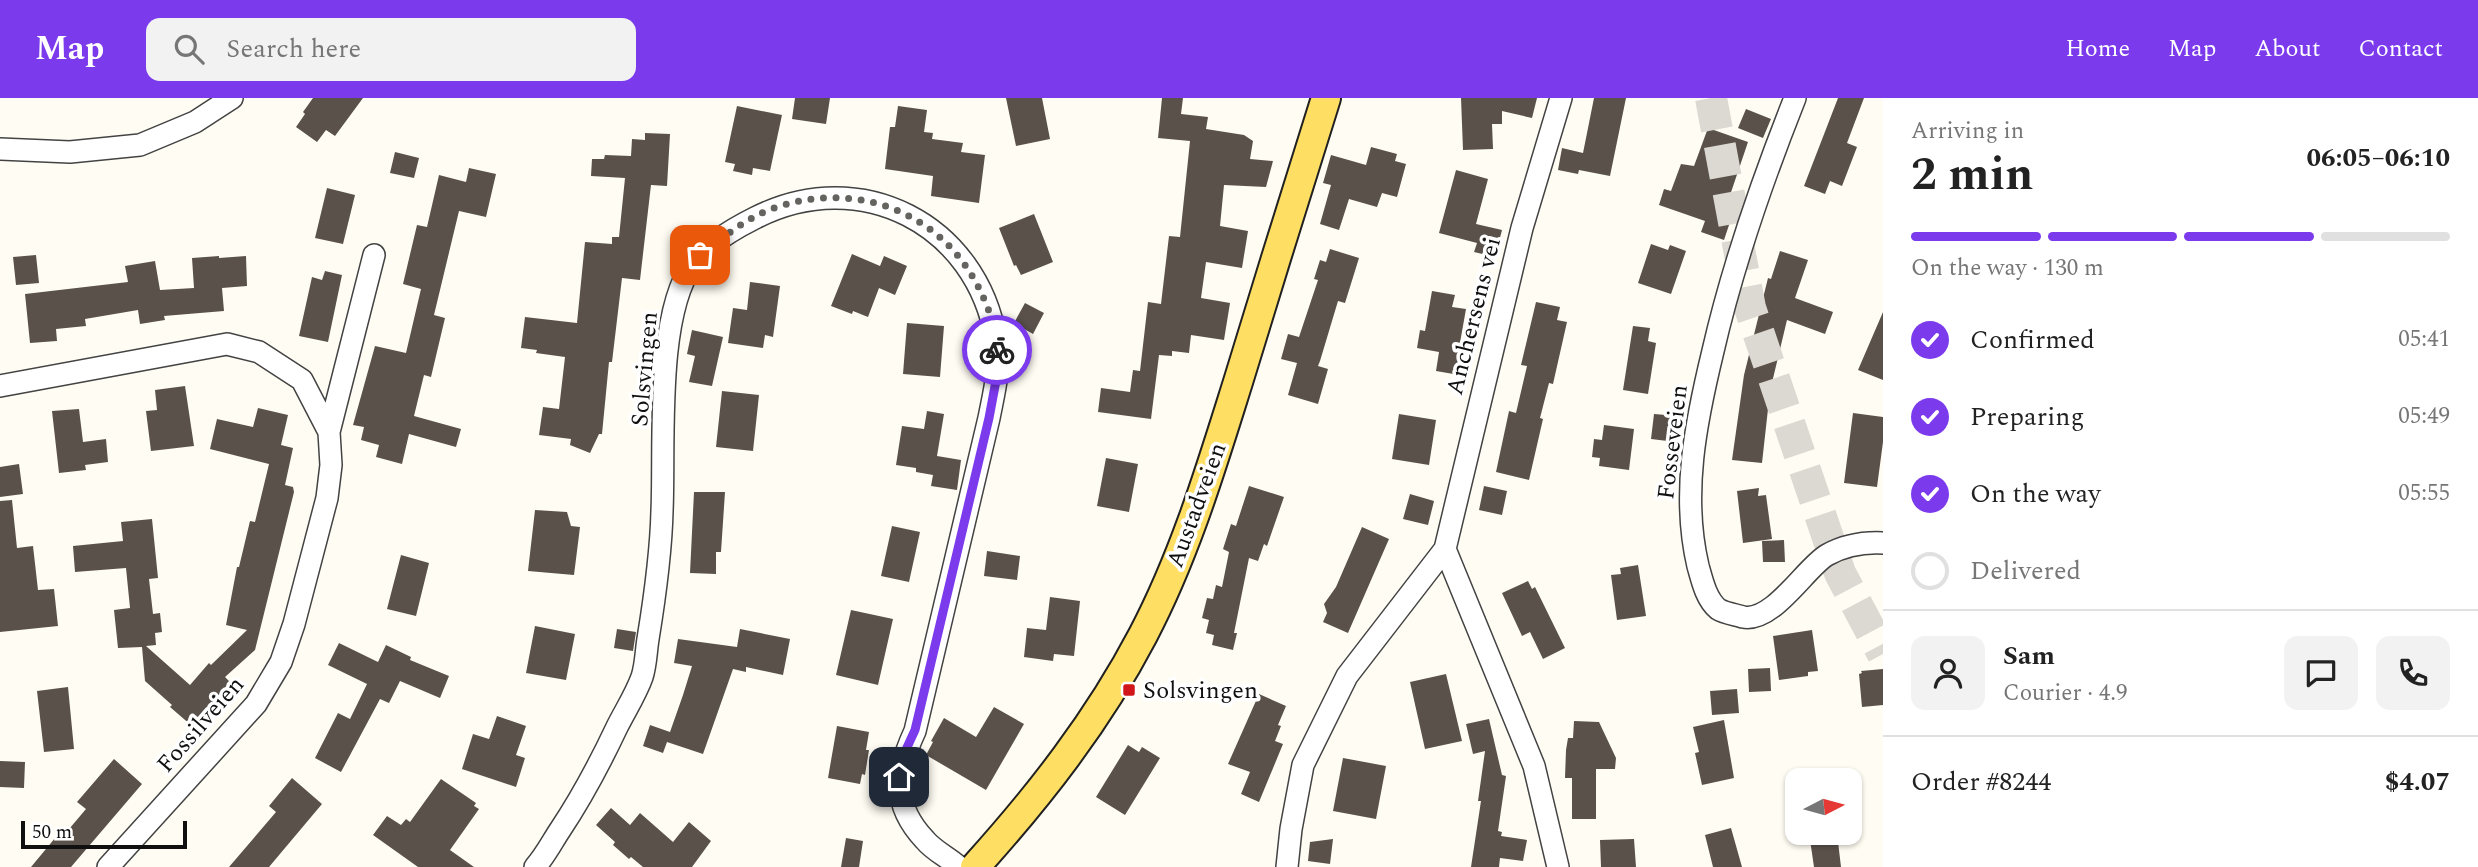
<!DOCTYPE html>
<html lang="en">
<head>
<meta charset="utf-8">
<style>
	:root { --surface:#fff; --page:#f2f2f2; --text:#222; --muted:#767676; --line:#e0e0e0; --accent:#7c3aed }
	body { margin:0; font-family:Spectral,serif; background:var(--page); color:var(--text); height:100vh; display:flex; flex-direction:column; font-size:26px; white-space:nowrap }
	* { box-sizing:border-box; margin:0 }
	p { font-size:23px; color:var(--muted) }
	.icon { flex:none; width:38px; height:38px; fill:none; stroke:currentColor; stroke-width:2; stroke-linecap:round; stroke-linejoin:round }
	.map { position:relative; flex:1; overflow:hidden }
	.side { display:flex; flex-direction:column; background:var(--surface); width:595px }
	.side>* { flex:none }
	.needle { width:46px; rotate:84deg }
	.controls { position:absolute; left:1785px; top:670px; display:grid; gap:14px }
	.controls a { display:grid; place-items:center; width:77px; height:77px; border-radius:14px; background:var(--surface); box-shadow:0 2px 5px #0004; font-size:35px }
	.scale { position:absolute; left:21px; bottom:18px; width:166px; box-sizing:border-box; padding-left:7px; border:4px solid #101010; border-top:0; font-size:19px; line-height:24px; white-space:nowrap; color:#101010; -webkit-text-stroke:5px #fff; paint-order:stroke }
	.pin { position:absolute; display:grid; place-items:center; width:60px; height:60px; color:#fff; margin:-30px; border-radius:14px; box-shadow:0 4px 10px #0006 }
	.courier { position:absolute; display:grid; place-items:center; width:70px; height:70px; margin:-35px; border:5px solid #7c3aed; border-radius:50%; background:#fff; color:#222; box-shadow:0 2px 9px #0007 }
	.head em { font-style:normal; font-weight:700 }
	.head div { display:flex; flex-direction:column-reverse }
	.head { display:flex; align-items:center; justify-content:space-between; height:119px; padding:0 28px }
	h1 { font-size:46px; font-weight:700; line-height:52px }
	.bar { display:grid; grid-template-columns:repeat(4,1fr); gap:10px 7px; align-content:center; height:84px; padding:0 28px }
	.bar i { height:9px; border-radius:5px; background:var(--line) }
	.bar .selected { background:var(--accent) }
	.bar p { grid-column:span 4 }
	.line { display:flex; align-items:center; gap:18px; padding:0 28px; border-top:2px solid var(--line) }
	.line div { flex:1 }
	.round { display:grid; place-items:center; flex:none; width:74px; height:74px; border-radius:14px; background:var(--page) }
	ol { padding:0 28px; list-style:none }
	li { display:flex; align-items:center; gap:21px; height:77px }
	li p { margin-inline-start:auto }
	li .icon { padding:7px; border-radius:50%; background:var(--accent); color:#fff; stroke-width:4 }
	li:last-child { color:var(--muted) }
	li i { width:38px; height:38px; border:4px solid var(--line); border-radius:50% }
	header { display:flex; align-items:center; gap:42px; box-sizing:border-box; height:98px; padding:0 35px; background:var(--accent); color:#fff }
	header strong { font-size:33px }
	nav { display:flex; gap:38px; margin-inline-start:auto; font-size:24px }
	.search { width:490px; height:63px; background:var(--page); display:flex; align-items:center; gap:18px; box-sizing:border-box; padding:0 24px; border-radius:14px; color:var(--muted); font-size:26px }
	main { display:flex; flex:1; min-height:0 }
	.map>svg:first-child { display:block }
	.building { fill:#5a514b }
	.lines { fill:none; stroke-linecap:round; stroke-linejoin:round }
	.highway-tunnel { stroke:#dbd9d1; stroke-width:32; stroke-dasharray:32 16; stroke-linecap:butt }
	.minor-casing { stroke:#434343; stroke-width:24 }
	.major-casing { stroke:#212121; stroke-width:32 }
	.minor { stroke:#fff; stroke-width:21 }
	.major { stroke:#ffdf63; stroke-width:28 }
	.done { stroke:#64635f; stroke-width:7; stroke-dasharray:0 12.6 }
	.route { stroke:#7c3aed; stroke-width:9 }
	.poi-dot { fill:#d11719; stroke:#fff; stroke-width:2.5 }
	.labels { text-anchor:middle; stroke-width:7; stroke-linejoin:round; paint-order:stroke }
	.street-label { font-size:24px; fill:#101010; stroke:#fff }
	.poi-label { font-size:24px; fill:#101010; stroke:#fff; text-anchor:start }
</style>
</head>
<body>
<header>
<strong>Map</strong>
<div class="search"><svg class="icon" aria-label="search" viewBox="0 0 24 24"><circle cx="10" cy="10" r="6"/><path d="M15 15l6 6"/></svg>Search here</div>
<nav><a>Home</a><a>Map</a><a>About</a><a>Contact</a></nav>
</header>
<main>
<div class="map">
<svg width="1883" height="769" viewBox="0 0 1883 769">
	<rect width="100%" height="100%" fill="#fffdf3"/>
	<path class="building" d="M313,0H363L335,38L326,32L317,44L296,29L305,16L303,14Z
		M795,0H830L826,26L792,21Z
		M1006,0H1042L1050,41L1016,48Z
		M1162,0H1183L1181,16L1208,19L1206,31L1244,37L1253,43L1250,61L1273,63L1266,89L1224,87L1220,128L1248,133L1242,170L1206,164L1201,200L1230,205L1224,242L1191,237L1189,255L1172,253V258L1159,257L1151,321L1098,314L1101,290L1130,294L1133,272L1140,273L1148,204L1161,206L1169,138L1180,139L1190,43L1158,40Z
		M1461,0H1537L1532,20L1502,13V26H1492L1493,51L1463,52Z
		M1594,0H1626L1610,78L1579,72L1578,76L1558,72L1562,50L1583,55Z
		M1838,0H1864L1847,45L1857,49L1842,88L1830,83L1825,96L1804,88Z
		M737,8L782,17L770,73L753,70L752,77L733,73L735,66L725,64Z
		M898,8L927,12L924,34L933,35L932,41L963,45L961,54L985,57L979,105L931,98L933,78L885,71L890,29H895Z
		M1746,11L1771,21L1763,40L1738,30Z
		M1708,30L1748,44L1723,118L1731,121L1724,142L1701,134L1705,123L1659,107L1664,91L1671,93L1681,66L1694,68Z
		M645,35L670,36L667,88L651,87L640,182L622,180L612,264H609L602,336H599L590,355L570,347L571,341L539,337L543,309L559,311L565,259L536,255L537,252L521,250L525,219L577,225L585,144L612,146V139H619L625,80L591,78L592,61H604L605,57L631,58L632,41L645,42Z
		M1371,49L1397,56L1395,63L1406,66L1397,99L1382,95L1377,109L1349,101L1339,132L1320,126L1331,87L1323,85L1331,57L1366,67Z
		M395,54L419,60L414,80L390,75Z
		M469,70L496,76L486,119L459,113L434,217L445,220L431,279L424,277L414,318L461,331L456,349L409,336L402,366L376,359L379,347L361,342L364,329L353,327L375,248L406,255L421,191L403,186L417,127L427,129L439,77L466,84Z
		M1456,72L1488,81L1476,126L1502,132L1495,159L1474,154L1477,145L1439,135Z
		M327,90L355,97L343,146L315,140Z
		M1034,116L1053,164L1021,177L1016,167L1014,168L999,130Z
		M1651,146L1668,152L1670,147L1686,153L1671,196L1638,185Z
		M1330,151L1359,160L1345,205L1338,203L1320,263L1318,268L1328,271L1318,306L1288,297L1297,265L1281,261L1288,236L1299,239L1318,182L1314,181L1320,162L1326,164Z
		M1780,153L1808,162L1795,200L1833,214L1825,236L1787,222L1770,293L1762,365L1732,362L1744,277L1768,180L1771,181Z
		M852,156L880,168L884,158L907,168L895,197L879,190L868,219L853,213L852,216L831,208Z
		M36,157L39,185L16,187L13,159Z
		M219,158V160L246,158L247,188L222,190L224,213L164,218L165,222L140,226L138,212L85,221L86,228L56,231L57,243L30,245L25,196L128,184L125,168L155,163L160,192L194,190L192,160Z
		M325,173L342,177L328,244L299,238L312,179L322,182Z
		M750,184L780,188L773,239L765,237L763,250L728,245L733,210L747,212Z
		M1432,193L1455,197L1452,209L1466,211L1458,256L1468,258L1465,278L1436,273L1439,254L1417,250L1420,232L1425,233Z
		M1536,204L1560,209L1557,222L1567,224L1553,286L1549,285L1540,320L1543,321L1529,382L1496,374L1509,313L1516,315L1527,268L1521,267Z
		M1025,205L1044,215L1033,236L1014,225Z
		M1883,214V282L1858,272Z
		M907,225L944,228L940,279L903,276Z
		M1633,228L1650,230L1648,243L1656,245L1648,296L1623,292Z
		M692,232L723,239L712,288L689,284L695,258L687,256Z
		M185,288L194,348L151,353L146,313L157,312L155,292Z
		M722,293L759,297L753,353L716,349Z
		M258,310L288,317L281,347L293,350L285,387L293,389L294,394L255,552L225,579L230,584L192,628L170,609L172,607L145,583L142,549L118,550L114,512L130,510L126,470L75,474L73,448L123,443L121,424L152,421L158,480L149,481L153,516L160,515L162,534L155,535L156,547L146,548L190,587L209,565L211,567L247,532L226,527L237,469H239L250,423L255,424L269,366L210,351L217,321L253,329Z
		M79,311L83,344L106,341L108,364L85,367L86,372L59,375L52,313Z
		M927,313L944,316L937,358L961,362L957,392L931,388L933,377L916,374V370L896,367L902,328L924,331Z
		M1853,315L1883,319V344L1877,389L1844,385Z
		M1399,316L1436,322L1429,367L1392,361Z
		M1654,316L1679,318L1676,344L1651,341Z
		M1604,327L1634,331L1629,372L1599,368L1600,360L1592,359L1594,341L1602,342Z
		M1106,360L1138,366L1129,414L1097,408Z
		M19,366L23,396L0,399V369Z
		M1249,388L1284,399L1267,448L1264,446L1258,463L1249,460L1234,535H1237L1233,552L1212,547L1214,537L1206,535L1209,522L1202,520L1207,500L1213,501L1216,487L1222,489L1229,454L1223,451L1231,426L1236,428Z
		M1484,388L1507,393L1502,417L1479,412Z
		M1759,390L1758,398L1766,397L1772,441L1743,445L1737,393Z
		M694,394H725L721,454H716V476L690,475Z
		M1410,396L1434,403L1428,427L1403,421Z
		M12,402L17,450L33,448L38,492L54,491L58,528L0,534V403Z
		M535,412L567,414L571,428L580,429L574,477L528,473Z
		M892,428L920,434L909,484L881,478Z
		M1362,429L1389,441L1348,535L1323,524L1327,515L1324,506L1336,489Z
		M1784,442L1785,464H1763L1762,443Z
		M987,453L1020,458L1017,482L984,478Z
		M401,457L429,465L416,518L387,511Z
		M1638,467L1646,518L1617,522L1611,477L1621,476L1620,470Z
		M1528,483L1532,491L1535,489L1565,550L1543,561L1530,534L1522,538L1502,495Z
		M1050,499L1080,503L1074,558L1054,556L1053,563L1024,559L1027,530L1046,532Z
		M851,512L893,521L878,587L836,577Z
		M535,528L575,536L566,582L526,575Z
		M617,531L636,534L633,553L614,550Z
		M740,531L790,541L783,577L746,569V574L733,571L703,656L667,644L663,655L643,648L650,627L670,634L683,597L692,568L674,565L678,541L737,549Z
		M1812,532L1818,573L1808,574V578L1779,582L1773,538Z
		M339,545L378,564L386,547L411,559L410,562L449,578L440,600L400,583L389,605L380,601L341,674L315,660L338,615L350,621L367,586L328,567Z
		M1770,570L1771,593L1749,594L1748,571Z
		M1883,571V607L1862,609L1859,576L1862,575L1861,573Z
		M1446,576L1462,643L1425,651L1410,584Z
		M68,589L74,651L44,654L37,593Z
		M1737,591L1739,615L1712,617L1710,593Z
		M1259,596L1286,608L1278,627L1281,628L1275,643L1283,646L1259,704L1241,696L1250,674L1228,666Z
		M994,609L1024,626L986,692L926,657L933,644L931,643L944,620L976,639Z
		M497,618L526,628L516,657L525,660L516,689L462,671L473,636L489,641Z
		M1489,621L1502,677L1506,678L1498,733L1502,734L1501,738L1527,742L1523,763L1500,760L1499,769H1471L1481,703H1478L1485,653L1473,656L1466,626Z
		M1724,622L1734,680L1702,687L1695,655L1699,654L1693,629Z
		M1574,623L1599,624L1616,660L1615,671H1596V721H1572V680H1565L1566,652L1568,640H1573Z
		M837,628L869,634L866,652H869L865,677L862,676L860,686L828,680Z
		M1128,647L1139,654L1142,649L1160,660L1125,717L1096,699Z
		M1343,660L1386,668L1376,721L1333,713Z
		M114,661L142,686L71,769H31L60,734L64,737L86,711L77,704Z
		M0,663L25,664L24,690L0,689Z
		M292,680L322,706L269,769H229L276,714L269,708Z
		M441,681L476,705L474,708L479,711L450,752L474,769H418L373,737L387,718L401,727L406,721L410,724Z
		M611,710L630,727L640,715L673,744L689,724L711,743L692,769H643L631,759L629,761L613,747L615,744L596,727Z
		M1731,730L1742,769H1713L1705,737Z
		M1809,735H1837L1841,769H1814Z
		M846,740L863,743L859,769H841Z
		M1333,741L1330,766L1308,763L1310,744Z
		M1634,741L1636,769H1601L1600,742Z"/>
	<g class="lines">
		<path class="highway-tunnel" d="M1711,0L1750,210L1840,475L1883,556"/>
		<g class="minor-casing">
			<path id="minor" d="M1795,0C1762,83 1733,166 1713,253C1696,323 1681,396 1698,468C1702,482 1706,501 1718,511C1724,515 1737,517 1743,519C1773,525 1806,469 1827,457C1845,447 1863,444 1883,445
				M0,51L70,54L140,47L195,24L232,0
				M0,288L227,246L259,254L302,282L329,334L331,367L327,400L294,526L281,564L256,606L108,769
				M329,334L374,157
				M1445,451L1534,668L1558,769
				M535,769C545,758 552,744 560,732C582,699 600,665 617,629C625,613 636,596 642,579C646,567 646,553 648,541C655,498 661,456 662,413C665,348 655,218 693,166C707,146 733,131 755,120C860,66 977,126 996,242C1001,269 994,294 989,320L915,633C896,674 891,706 925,742C934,753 948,759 959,769
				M1287,769L1291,731L1303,667L1347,578L1445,451L1522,130L1561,0"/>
		</g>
		<g class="major-casing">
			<path id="major" d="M975,769C1039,698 1098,623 1143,537C1185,457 1211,370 1238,284C1267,189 1296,95 1326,0"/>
		</g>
		<use href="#minor" class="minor"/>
		<use href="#major" class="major"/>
	</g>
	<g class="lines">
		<path class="done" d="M700,157C724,139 748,118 777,109C862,81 949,118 984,201C991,217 997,234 997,252"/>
		<path class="route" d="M899,679L904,656L915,632L989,320L998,272L997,252"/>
	</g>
	<rect class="poi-dot" x="1122" y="585" width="14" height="14" rx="3.5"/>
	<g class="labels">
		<g class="street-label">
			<text transform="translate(1473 218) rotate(-76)" y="8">Anchersens vei</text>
			<text transform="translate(644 271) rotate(-85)" y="8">Solsvingen</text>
			<text transform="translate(1672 344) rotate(-83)" y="8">Fosseveien</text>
			<text transform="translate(1196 407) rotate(-70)" y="8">Austadveien</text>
			<text transform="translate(200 626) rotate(-49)" y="8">Fossilveien</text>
		</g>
		<g class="poi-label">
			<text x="1143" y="600">Solsvingen</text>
		</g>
	</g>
</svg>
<div class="controls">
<a><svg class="needle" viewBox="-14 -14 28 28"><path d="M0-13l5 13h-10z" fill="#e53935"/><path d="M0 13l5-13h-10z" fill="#767676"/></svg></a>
</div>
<div class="scale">50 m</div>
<div class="pin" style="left:700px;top:157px;background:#ea580c"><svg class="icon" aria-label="bag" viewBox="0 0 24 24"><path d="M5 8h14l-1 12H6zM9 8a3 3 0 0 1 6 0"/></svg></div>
<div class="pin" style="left:899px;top:679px;background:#1f2937"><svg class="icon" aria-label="home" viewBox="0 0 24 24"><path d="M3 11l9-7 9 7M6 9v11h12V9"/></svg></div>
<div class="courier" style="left:997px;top:252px"><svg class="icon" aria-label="bike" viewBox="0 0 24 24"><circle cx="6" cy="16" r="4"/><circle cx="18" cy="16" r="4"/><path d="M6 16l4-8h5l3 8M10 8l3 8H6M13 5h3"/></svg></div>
</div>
<section class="side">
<div class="head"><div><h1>2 min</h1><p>Arriving in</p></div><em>06:05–06:10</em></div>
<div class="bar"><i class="selected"></i><i class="selected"></i><i class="selected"></i><i></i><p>On the way · 130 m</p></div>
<ol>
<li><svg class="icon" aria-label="check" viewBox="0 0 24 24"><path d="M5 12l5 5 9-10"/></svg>Confirmed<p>05:41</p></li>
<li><svg class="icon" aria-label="check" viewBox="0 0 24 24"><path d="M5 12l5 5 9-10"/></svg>Preparing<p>05:49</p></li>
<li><svg class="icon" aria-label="check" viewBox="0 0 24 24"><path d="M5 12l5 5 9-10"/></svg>On the way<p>05:55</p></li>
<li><i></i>Delivered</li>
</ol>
<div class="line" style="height:126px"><a class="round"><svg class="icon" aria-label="person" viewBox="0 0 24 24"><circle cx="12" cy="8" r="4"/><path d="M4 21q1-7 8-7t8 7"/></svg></a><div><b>Sam</b><p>Courier · 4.9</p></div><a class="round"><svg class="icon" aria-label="chat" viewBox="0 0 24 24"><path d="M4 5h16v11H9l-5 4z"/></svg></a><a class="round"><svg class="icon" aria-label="phone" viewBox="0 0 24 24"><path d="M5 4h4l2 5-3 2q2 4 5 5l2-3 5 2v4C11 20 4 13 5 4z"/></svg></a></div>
<div class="line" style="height:91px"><div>Order #8244</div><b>$4.07</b></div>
</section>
</main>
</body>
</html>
